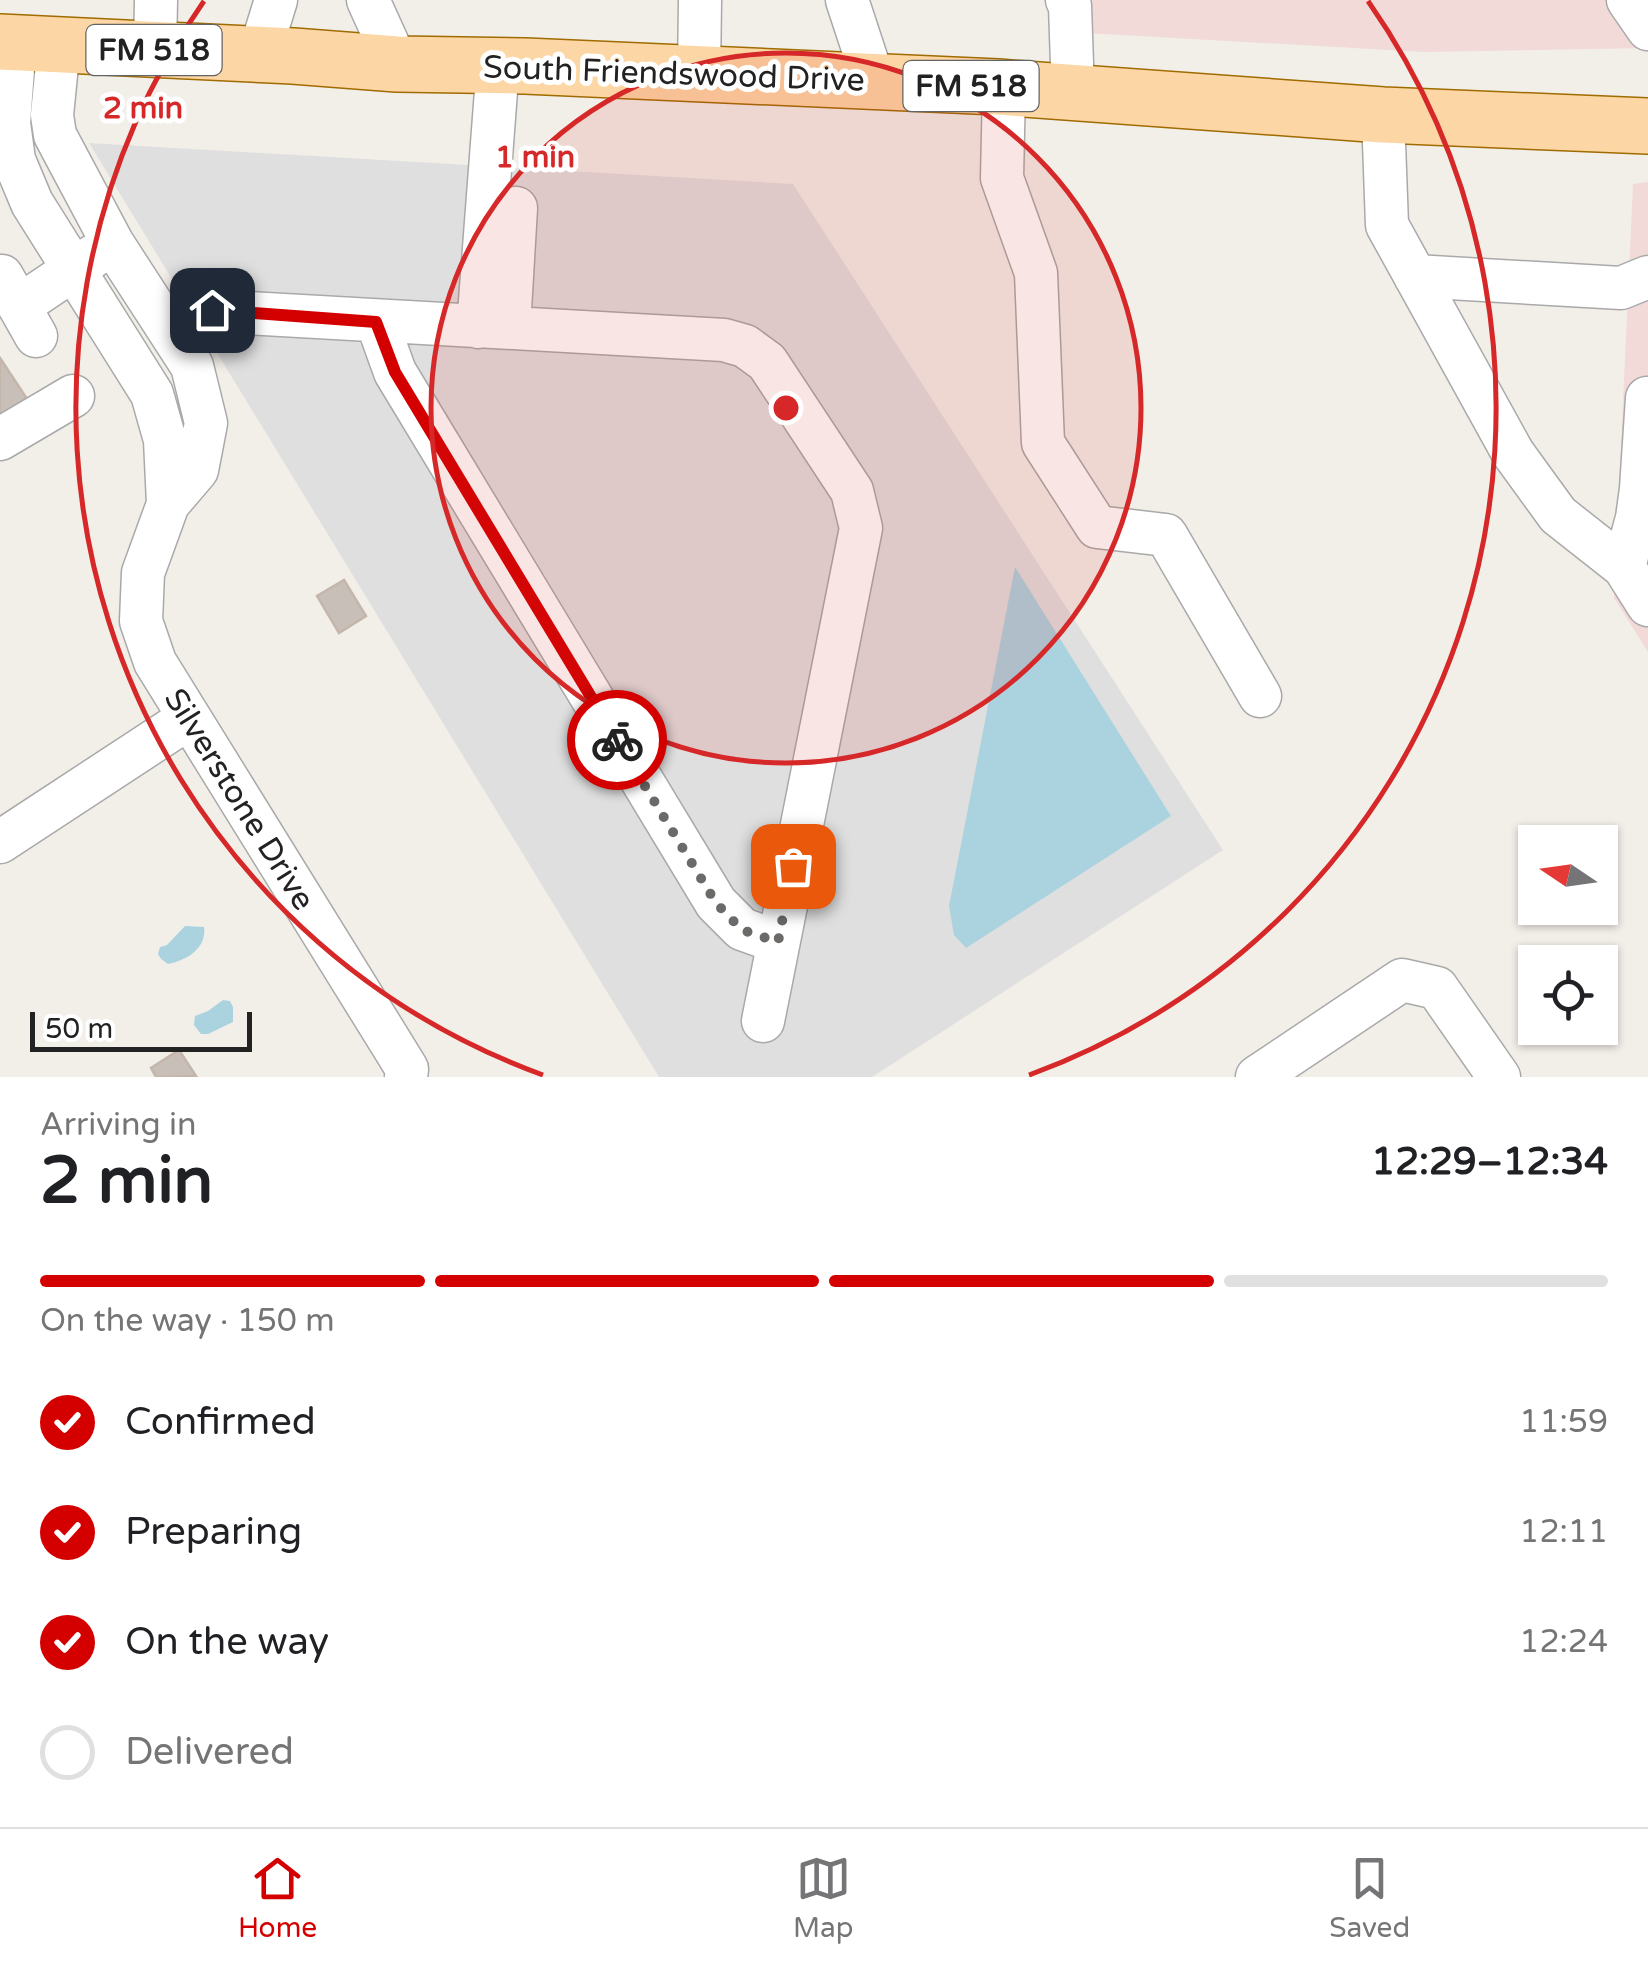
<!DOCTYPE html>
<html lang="en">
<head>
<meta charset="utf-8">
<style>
	:root { --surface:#fff; --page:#f6f6f6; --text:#202124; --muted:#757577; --line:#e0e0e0; --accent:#d40000 }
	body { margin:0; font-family:"Varela Round",sans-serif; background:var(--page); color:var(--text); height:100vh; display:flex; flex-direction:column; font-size:38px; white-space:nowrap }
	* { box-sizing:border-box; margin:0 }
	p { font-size:32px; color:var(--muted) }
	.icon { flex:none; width:55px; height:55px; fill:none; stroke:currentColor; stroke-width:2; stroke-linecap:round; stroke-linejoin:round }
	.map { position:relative; height:1077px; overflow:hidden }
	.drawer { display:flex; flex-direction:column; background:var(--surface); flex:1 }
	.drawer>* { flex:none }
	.needle { width:65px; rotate:283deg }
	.tools { position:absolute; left:1518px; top:825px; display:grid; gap:20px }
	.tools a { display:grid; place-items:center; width:100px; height:100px; border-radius:0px; background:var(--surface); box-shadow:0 2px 8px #0004; font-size:50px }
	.scale { position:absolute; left:30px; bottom:25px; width:222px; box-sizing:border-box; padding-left:10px; border:5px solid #222; border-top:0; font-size:28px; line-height:35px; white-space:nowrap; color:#222; -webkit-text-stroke:8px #fff; paint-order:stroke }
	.pin { position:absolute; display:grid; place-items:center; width:85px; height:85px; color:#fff; margin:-42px; border-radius:20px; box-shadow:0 5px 15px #0006 }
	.courier { position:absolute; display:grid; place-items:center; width:100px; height:100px; margin:-50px; border:8px solid #d40000; border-radius:50%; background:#fff; color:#222; box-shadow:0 2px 12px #0007 }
	.overview em { font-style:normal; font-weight:800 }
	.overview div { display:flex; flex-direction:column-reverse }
	.overview { display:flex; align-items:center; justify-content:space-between; height:170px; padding:0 40px }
	h1 { font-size:65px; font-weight:800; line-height:75px }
	.bar { display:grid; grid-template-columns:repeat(4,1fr); gap:15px 10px; align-content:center; height:120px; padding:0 40px }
	.bar i { height:12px; border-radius:8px; background:var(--line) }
	.bar .on { background:var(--accent) }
	.bar p { grid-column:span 4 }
	ol { padding:0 40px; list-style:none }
	li { display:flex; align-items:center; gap:30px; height:110px }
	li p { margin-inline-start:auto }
	li .icon { padding:10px; border-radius:50%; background:var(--accent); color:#fff; stroke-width:4 }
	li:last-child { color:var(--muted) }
	li i { width:55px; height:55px; border:5px solid var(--line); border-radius:50% }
	.tab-bar { display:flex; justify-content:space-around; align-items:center; height:140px; border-top:2px solid var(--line); background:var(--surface); font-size:28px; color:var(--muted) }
	.tab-bar a { display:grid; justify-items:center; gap:5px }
	.tab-bar .on { color:var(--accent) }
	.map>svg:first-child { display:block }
	.residential { fill:#e0dfdf }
	.commercial { fill:#f2dad9 }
	.water { fill:#aad3df }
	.building { fill:#c7bfb8; stroke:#c4b6ab; stroke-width:2.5 }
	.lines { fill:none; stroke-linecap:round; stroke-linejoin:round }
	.minor-casing { stroke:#a9a9a9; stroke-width:45 }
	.major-casing { stroke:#a06b00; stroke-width:58 }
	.minor { stroke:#fff; stroke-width:42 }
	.major { stroke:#fcd6a4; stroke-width:55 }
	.done { stroke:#6b6a68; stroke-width:10; stroke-dasharray:0 18 }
	.route { stroke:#d40000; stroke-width:12 }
	.ring { fill:none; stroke:#d62828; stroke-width:5 }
	.labels { text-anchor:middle; stroke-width:10; stroke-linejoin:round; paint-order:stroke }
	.shield { fill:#fff; stroke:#646464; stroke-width:2.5 }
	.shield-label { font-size:30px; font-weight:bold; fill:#222 }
	.street-label { font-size:32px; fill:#222; stroke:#fff }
	.centre { fill:#d62828; stroke:#fff; stroke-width:5 }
	.ring-label { font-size:30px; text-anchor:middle; font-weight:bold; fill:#d62828; stroke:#fff; stroke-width:10; stroke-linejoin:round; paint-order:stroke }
</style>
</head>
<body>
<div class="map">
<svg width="1648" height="1077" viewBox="0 0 1648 1077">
	<rect width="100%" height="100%" fill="#f2efe9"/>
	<path class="residential" d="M89,143L793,184L1223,850L872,1077H659Z"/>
	<path class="commercial" d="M1064,0H1648V48L1424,52L1085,33Z
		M1648,182V652L1614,598L1633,184Z"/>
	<path class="water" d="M1015,567L1171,816L966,948L954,935L949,906Z
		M185,926L204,927C207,948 187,960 168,964L161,959L158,954L160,947L167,945Z
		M223,1000L230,1001L233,1007V1022L208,1034H201L194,1025L195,1016L208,1011Z"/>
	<path class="building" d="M0,358L31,405L0,426Z
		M344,580L366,616L339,633L317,596Z
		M179,1050L196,1076L156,1077L151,1068Z"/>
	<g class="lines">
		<g class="minor-casing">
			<path id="minor" d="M368,0L397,64
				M847,0L874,82
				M1067,0L1070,6L1073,93
				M1628,0L1648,29
				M15,43L9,123L14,160L32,203L152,394L165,440L168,504
				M59,45L52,115L55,135L113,244L192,366L206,423L197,470L168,504L143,573L141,621L155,662L396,1051L407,1069L406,1077
				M155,51L156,0
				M259,55L276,0
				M699,73L700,0
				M1004,88L1002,178L1036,273L1043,443L1097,527L1166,535L1260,696
				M1383,115L1387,225L1513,453L1558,515L1624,567L1648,605
				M2,276L36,336
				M1415,276L1621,288L1648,277
				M19,306L95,255
				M212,311L724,340L745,346L767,362L852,491L861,528L763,1021
				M377,322L395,372L716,903L742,929L778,942
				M478,327L498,65
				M509,327L516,208
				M0,439L73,396
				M1624,567L1637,518L1641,489L1647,398
				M0,842L189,718
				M1257,1077L1402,980L1437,988L1499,1077"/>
		</g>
		<g class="major-casing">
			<path id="major" d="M0,42L293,56L397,64L525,66L998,87L1383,115L1648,126"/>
		</g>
		<use href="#minor" class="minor"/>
		<use href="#major" class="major"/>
	</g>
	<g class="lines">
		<path class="done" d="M617,740L716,903L742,930L778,942L793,866"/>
		<path class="route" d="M212,310L376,322L395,372L617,740"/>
	</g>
	<circle cx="786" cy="408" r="355" fill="#d62828" fill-opacity=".12"/>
	<g class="ring">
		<circle cx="786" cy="408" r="355"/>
		<path d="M543 1075A710 710 0 0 1 204 1M1368 1A710 710 0 0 1 1029 1075"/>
	</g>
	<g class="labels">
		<g class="shield">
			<rect x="86.5" y="25" width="135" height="50" rx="8"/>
			<rect x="903.5" y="61" width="135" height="50" rx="8"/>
		</g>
		<g class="shield-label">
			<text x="154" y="60">FM 518</text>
			<text x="971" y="96">FM 518</text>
		</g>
		<g class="street-label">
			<text transform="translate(674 73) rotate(2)" y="11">South Friendswood Drive</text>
			<text transform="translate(240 799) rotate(58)" y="11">Silverstone Drive</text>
		</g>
	</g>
	<circle cx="786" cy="408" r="15" class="centre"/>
	<g class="ring-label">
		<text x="143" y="118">2 min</text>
		<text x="535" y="167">1 min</text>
	</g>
</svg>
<div class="tools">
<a><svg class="needle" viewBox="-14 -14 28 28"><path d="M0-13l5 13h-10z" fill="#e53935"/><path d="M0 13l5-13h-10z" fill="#757577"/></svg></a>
<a><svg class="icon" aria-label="locate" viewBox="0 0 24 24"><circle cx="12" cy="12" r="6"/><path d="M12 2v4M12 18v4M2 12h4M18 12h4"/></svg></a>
</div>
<div class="scale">50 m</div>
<div class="pin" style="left:793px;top:866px;background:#ea580c"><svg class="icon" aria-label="bag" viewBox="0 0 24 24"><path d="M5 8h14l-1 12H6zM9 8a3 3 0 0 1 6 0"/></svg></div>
<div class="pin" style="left:212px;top:310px;background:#1f2937"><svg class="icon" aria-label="home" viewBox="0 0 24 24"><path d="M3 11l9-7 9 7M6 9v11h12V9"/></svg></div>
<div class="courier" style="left:617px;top:740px"><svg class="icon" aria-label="bike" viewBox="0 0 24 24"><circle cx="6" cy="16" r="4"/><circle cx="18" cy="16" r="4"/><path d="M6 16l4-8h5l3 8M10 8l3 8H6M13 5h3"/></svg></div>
</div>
<section class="drawer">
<div class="overview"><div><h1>2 min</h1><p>Arriving in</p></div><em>12:29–12:34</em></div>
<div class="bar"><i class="on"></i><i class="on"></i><i class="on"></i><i></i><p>On the way · 150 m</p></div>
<ol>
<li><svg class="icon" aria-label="check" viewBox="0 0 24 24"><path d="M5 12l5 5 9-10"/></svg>Confirmed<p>11:59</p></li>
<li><svg class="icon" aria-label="check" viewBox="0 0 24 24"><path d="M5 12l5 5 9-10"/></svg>Preparing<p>12:11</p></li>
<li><svg class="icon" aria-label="check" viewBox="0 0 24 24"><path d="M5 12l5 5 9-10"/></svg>On the way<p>12:24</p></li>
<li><i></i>Delivered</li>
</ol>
</section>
<nav class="tab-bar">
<a class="on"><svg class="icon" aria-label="home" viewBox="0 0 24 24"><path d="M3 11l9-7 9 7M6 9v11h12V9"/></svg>Home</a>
<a><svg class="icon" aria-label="map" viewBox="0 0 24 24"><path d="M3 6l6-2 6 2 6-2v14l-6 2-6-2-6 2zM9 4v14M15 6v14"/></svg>Map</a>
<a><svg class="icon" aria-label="saved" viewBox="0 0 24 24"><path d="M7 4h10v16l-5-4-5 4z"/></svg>Saved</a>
</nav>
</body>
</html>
